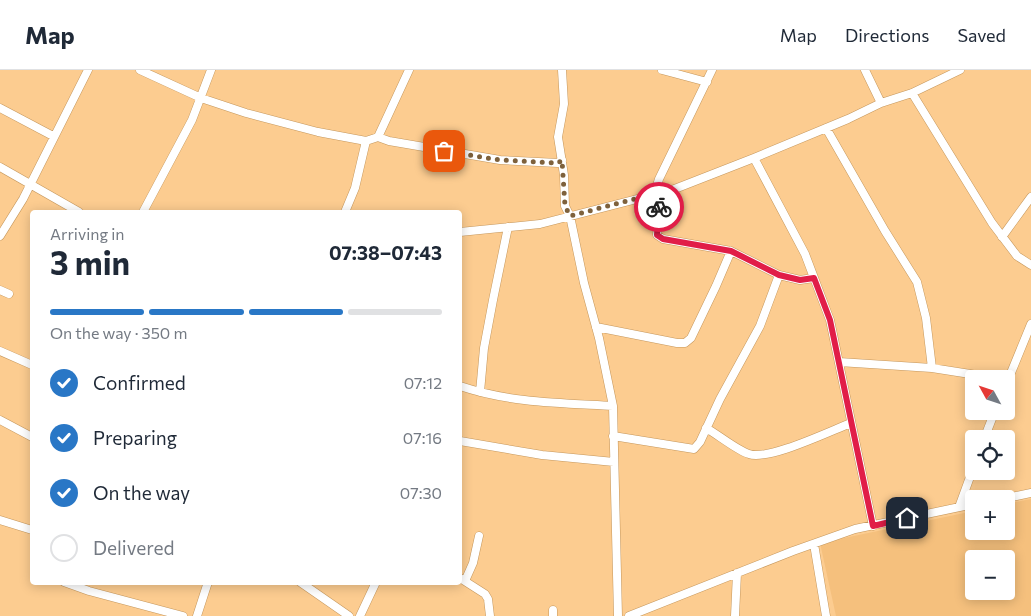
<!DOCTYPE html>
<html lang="en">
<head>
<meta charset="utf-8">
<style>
	:root { --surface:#fff; --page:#f2f2f3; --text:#1f2937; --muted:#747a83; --line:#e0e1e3; --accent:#2977c6 }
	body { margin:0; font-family:Commissioner,sans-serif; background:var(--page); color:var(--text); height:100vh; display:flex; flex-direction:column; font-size:19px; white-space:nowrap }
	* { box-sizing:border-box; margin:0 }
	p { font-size:16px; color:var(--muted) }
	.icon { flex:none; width:28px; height:28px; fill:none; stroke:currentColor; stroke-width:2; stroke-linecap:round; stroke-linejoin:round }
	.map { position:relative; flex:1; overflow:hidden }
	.sheet { position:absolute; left:30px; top:140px; width:432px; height:375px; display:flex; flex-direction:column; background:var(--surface); border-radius:5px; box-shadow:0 2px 12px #0003 }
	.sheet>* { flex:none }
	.needle { width:32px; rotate:310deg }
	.tools { position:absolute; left:965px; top:300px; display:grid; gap:10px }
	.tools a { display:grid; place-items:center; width:50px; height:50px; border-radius:5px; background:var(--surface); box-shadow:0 2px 12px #0003; font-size:25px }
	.pin { position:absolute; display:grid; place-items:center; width:42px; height:42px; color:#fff; margin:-21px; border-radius:10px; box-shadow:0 2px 8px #0006 }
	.courier { position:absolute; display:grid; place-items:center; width:50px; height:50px; margin:-25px; border:4px solid #e11d48; border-radius:50%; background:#fff; color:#222; box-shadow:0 1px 6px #0007 }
	.head em { font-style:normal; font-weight:700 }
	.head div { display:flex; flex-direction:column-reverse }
	.head { display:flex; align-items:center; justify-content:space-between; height:85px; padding:0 20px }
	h1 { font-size:32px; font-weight:700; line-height:38px }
	.bar { display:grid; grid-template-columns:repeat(4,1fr); gap:8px 5px; align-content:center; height:60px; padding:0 20px }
	.bar i { height:6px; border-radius:4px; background:var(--line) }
	.bar .current { background:var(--accent) }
	.bar p { grid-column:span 4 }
	ol { padding:0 20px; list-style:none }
	li { display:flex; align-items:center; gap:15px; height:55px }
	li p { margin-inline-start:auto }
	li .icon { padding:5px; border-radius:50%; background:var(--accent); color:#fff; stroke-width:4 }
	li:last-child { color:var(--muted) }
	li i { width:28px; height:28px; border:2px solid var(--line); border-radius:50% }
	header { display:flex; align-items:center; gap:30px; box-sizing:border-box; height:70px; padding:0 25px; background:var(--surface); border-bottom:1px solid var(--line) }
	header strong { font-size:24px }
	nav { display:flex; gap:28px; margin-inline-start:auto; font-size:18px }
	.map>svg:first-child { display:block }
	.built { fill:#f5c07d; fill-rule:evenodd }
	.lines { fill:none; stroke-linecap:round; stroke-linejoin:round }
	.street-casing { stroke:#c5975c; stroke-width:9 }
	.street { stroke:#fff; stroke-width:8 }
	.done { stroke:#7e613c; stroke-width:5; stroke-dasharray:0 9 }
	.route { stroke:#e11d48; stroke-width:6 }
</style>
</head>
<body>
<header>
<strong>Map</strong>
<nav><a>Map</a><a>Directions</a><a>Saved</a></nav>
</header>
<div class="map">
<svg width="1031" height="546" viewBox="0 0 1031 546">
	<rect width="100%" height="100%" fill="#fccc90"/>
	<path class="built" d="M1031,429V546H836L820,473L974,441V461H1006V434ZM974,489H1006V521H974Z"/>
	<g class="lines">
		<g class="street-casing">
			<path id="street" d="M140,0L201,28L246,43L318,62L366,71L378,67L389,71L500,90L558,93L562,90
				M562,0L564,34L558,67L564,105L565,136L570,146L584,213L599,268L613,336L618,546
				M662,0L707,12
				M865,0L881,33
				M912,23L992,153L1017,186L1031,195
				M0,38L53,66
				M826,58L885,161L917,212L926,248L932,298
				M378,67L409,0
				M754,88L805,184L830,250L873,456
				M0,97L79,142
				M661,122L657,165L663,169L731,181L779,205L800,210L814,208
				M654,125L659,109L712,0
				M143,142L192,50L211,0
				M345,142L355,118L366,71
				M460,162L540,154L672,120L754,88L848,49L881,33L912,23L960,0
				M0,166L23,129L88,0
				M1002,167L1031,127
				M0,220L9,224
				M596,257L677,273H685L691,268L716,216L731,181
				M0,281L32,295
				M839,292L932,298L1002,309
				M1006,315L1031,254
				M460,316C510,333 561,333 613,336
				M480,322L484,278L493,230L508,157
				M0,350L32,367
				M706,358C717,364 738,381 749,384C768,391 830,361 851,353
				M613,366L694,379L700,372L720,329L760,256L779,205
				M984,369L995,341
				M460,371L542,385L614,392
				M1002,429L1031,423
				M959,437L974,396
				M0,450L32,460
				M814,474L826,546
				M460,508L485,524L488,529L490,546
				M465,511L473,493L479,466
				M64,512L89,521L183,546
				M300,512L349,546
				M197,546L208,512
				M360,546L376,512
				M553,546V540
				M629,546L793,481L855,459L974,434
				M735,546L737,503"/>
		</g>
		<use href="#street" class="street"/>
	</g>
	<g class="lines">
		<path class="done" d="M444,81L500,90L558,93L562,90L565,136L570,146L661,122L659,137"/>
		<path class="route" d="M659,137L657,165L663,169L731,181L779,205L800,210L814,208L830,250L873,456L907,448"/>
	</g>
</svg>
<div class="tools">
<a><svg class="needle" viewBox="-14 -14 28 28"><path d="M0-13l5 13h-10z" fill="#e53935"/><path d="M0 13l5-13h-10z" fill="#747a83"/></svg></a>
<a><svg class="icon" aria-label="locate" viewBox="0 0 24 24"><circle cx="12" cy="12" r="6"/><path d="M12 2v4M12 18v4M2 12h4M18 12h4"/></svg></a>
<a>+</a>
<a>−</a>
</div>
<div class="pin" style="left:444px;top:81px;background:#ea580c"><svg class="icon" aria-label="bag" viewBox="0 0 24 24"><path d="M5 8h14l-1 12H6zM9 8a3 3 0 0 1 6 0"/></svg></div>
<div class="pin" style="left:907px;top:448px;background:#1f2937"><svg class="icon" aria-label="home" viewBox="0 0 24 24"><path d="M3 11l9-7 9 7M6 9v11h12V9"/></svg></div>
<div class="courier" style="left:659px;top:137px"><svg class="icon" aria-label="bike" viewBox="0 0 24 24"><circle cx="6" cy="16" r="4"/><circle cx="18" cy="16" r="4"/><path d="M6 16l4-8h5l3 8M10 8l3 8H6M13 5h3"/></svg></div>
<section class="sheet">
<div class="head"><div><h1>3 min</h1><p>Arriving in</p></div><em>07:38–07:43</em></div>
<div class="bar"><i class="current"></i><i class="current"></i><i class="current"></i><i></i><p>On the way · 350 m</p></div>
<ol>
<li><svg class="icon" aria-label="check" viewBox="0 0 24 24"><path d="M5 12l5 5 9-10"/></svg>Confirmed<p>07:12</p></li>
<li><svg class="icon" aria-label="check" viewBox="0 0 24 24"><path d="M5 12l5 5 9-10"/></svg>Preparing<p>07:16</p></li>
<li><svg class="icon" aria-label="check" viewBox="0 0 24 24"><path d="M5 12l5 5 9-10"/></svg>On the way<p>07:30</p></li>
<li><i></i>Delivered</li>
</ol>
</section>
</div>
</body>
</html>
